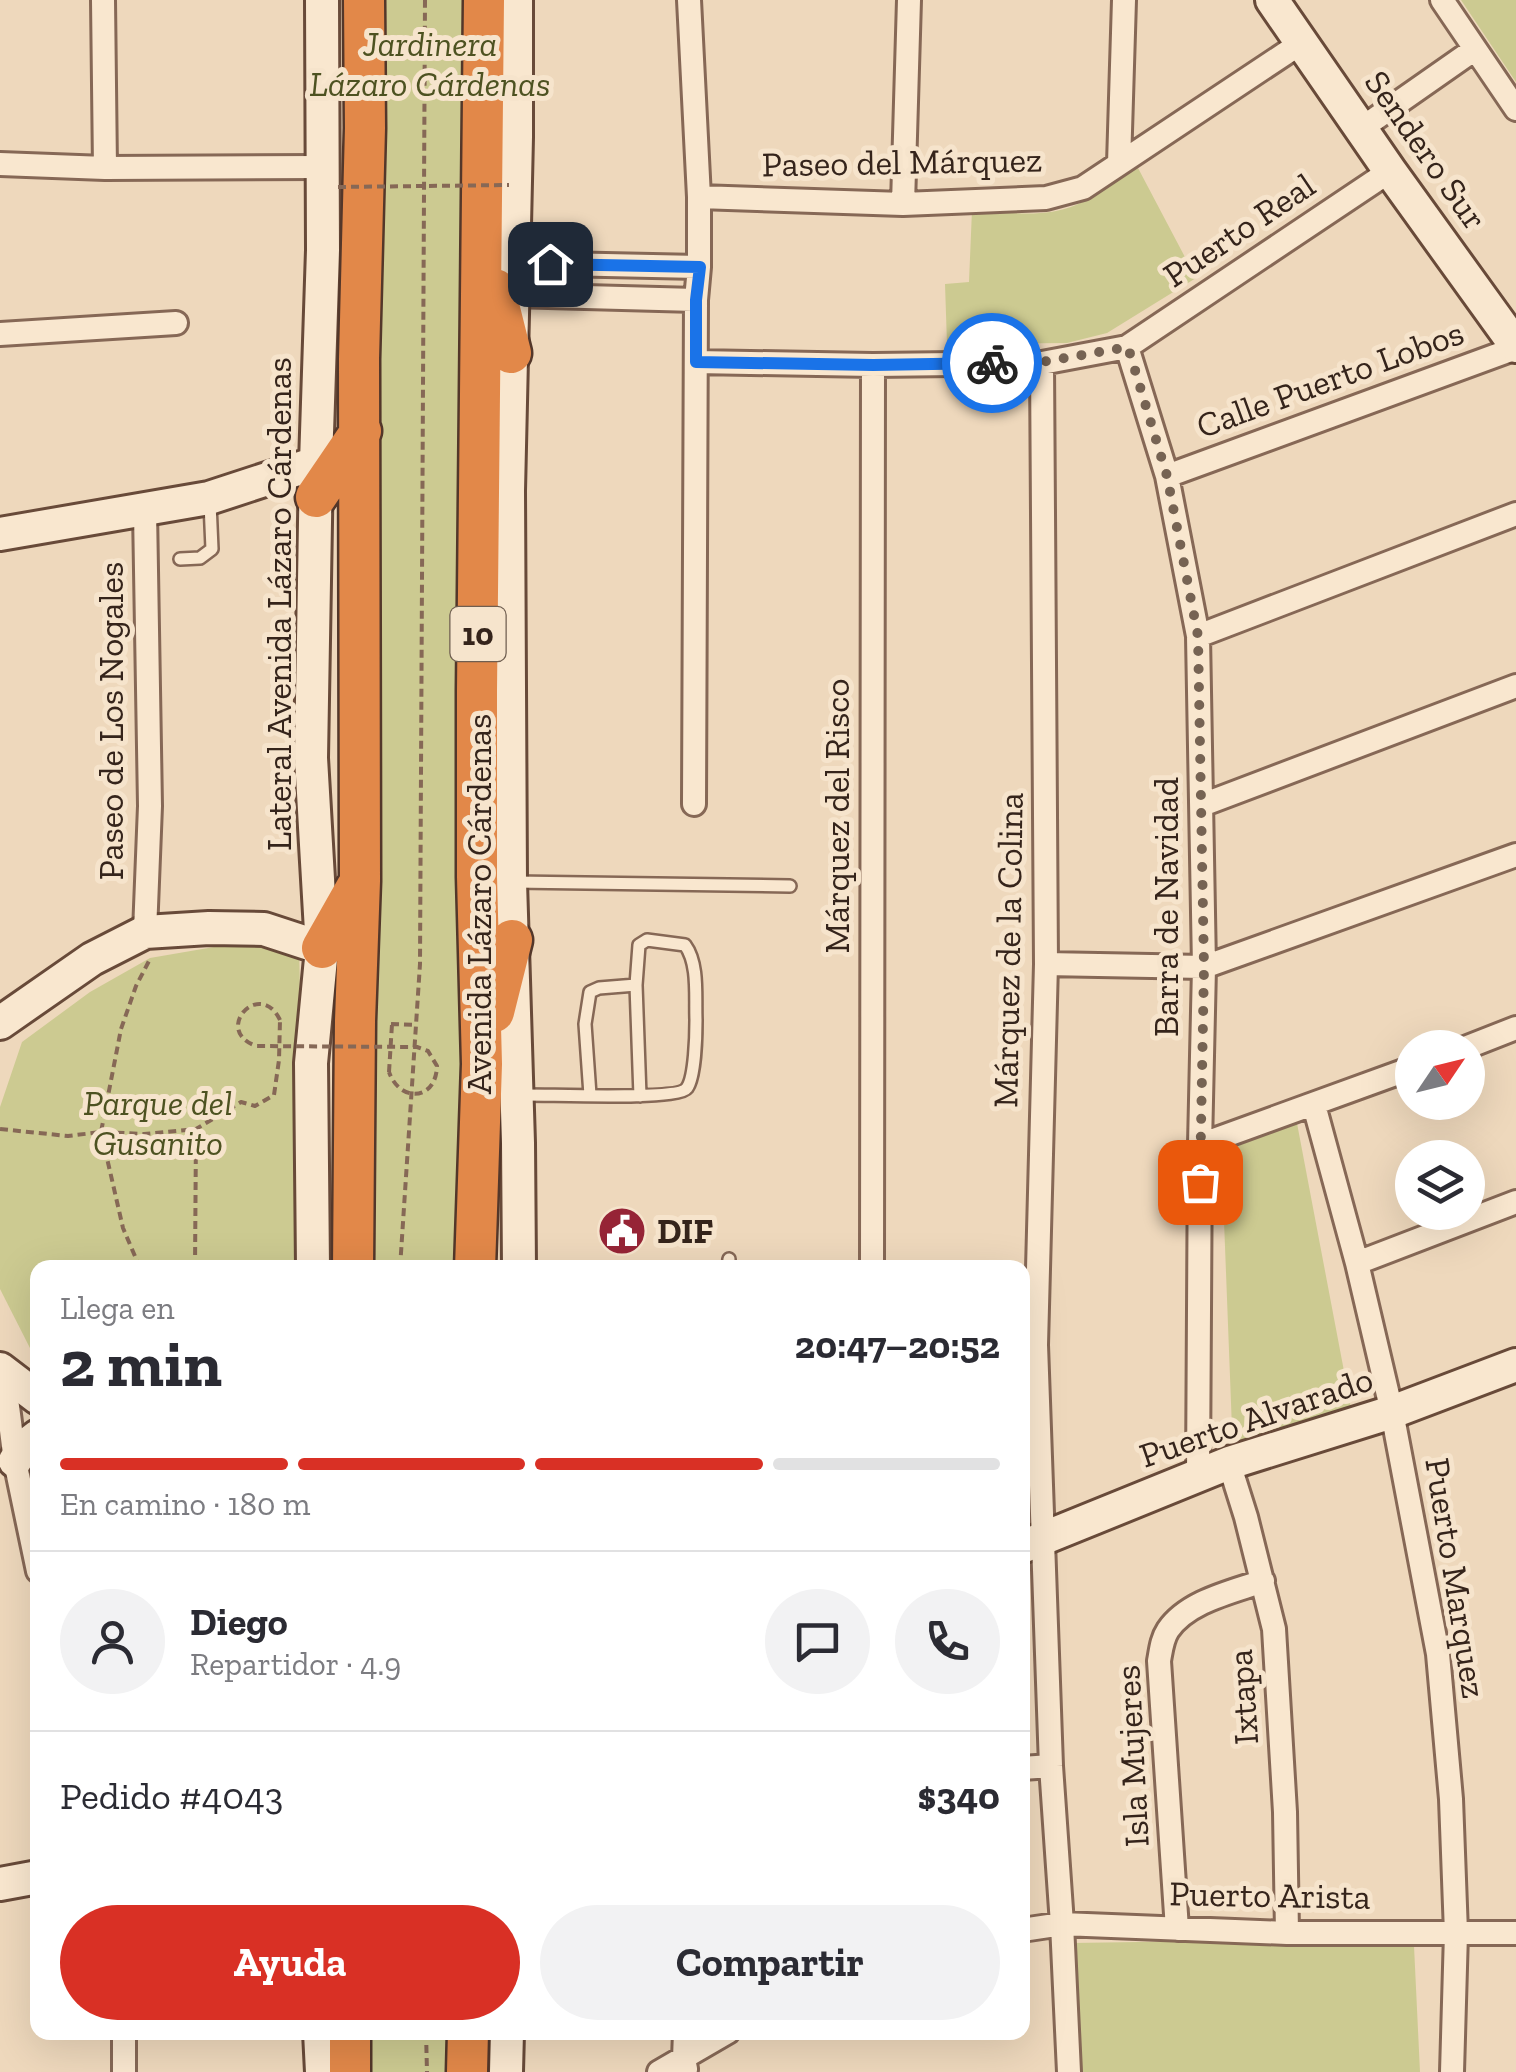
<!DOCTYPE html>
<html lang="es">
<head>
<meta charset="utf-8">
<style>
	:root { --surface:#fff; --page:#f2f2f3; --text:#2b2b33; --muted:#7c7c81; --line:#e1e1e2; --accent:#d93025 }
	body { margin:0; font-family:"Zilla Slab",serif; background:var(--page); color:var(--text); height:100vh; display:flex; flex-direction:column; font-size:38px; white-space:nowrap }
	* { box-sizing:border-box; margin:0 }
	p { font-size:32px; color:var(--muted) }
	.icon { flex:none; width:55px; height:55px; fill:none; stroke:currentColor; stroke-width:2; stroke-linecap:round; stroke-linejoin:round }
	.map { position:relative; flex:1; overflow:hidden }
	.panel { position:absolute; left:30px; top:1260px; width:1000px; height:780px; display:flex; flex-direction:column; background:var(--surface); border-radius:20px; box-shadow:0 10px 40px #0002 }
	.panel>* { flex:none }
	.needle { width:65px; rotate:55deg }
	.tools { position:absolute; left:1395px; top:1030px; display:grid; gap:20px }
	.tools a { display:grid; place-items:center; width:90px; height:90px; border-radius:50%; background:var(--surface); box-shadow:0 10px 40px #0002; font-size:50px }
	.pin { position:absolute; display:grid; place-items:center; width:85px; height:85px; color:#fff; margin:-42px; border-radius:20px; box-shadow:0 5px 15px #0006 }
	.courier { position:absolute; display:grid; place-items:center; width:100px; height:100px; margin:-50px; border:8px solid #1a73e8; border-radius:50%; background:#fff; color:#222; box-shadow:0 2px 12px #0007 }
	.headline em { font-style:normal; font-weight:800 }
	.headline div { display:flex; flex-direction:column-reverse }
	.headline { display:flex; align-items:center; justify-content:space-between; height:170px; padding:0 30px }
	h1 { font-size:65px; font-weight:800; line-height:75px }
	.bar { display:grid; grid-template-columns:repeat(4,1fr); gap:15px 10px; align-content:center; height:120px; padding:0 30px }
	.bar i { height:12px; border-radius:8px; background:var(--line) }
	.bar .selected { background:var(--accent) }
	.bar p { grid-column:span 4 }
	.line { display:flex; align-items:center; gap:25px; padding:0 30px; border-top:2px solid var(--line) }
	.line div { flex:1 }
	.round { display:grid; place-items:center; flex:none; width:105px; height:105px; border-radius:52px; background:var(--page) }
	.cta { display:flex; gap:20px; margin-top:auto; padding:20px 30px }
	.cta a { flex:1; height:115px; border-radius:60px; background:var(--accent); color:#fff; font-size:40px; font-weight:800; line-height:115px; text-align:center }
	.cta a+a { background:var(--page); color:var(--text) }
	.map>svg:first-child { display:block }
	.green { fill:#ccca91 }
	.lines { fill:none; stroke-linecap:round; stroke-linejoin:round }
	.lane-casing { stroke:#866856; stroke-width:16 }
	.street-casing { stroke:#866856; stroke-width:28 }
	.secondary-casing { stroke:#684a39; stroke-width:38 }
	.highway-casing { stroke:#53372a; stroke-width:45 }
	.path { stroke:#866856; stroke-width:4; stroke-dasharray:8 5; stroke-linecap:butt }
	.lane { stroke:#f9e7cf; stroke-width:11 }
	.street { stroke:#f9e7cf; stroke-width:22 }
	.secondary { stroke:#f9e7cf; stroke-width:32 }
	.highway { stroke:#e28849; stroke-width:40 }
	.path-bridge { stroke:#866856; stroke-width:4; stroke-dasharray:8 5; stroke-linecap:butt }
	.done { stroke:#766353; stroke-width:10; stroke-dasharray:0 18 }
	.route { stroke:#1a73e8; stroke-width:12 }
	.labels { text-anchor:middle; stroke-width:10; stroke-linejoin:round; paint-order:stroke }
	.shield { fill:#f6e4cc; stroke:#6f5e50; stroke-width:2.5 }
	.shield-label { font-size:32px; font-weight:bold; fill:#35241b }
	.park-label { font-size:35px; font-style:italic; fill:#4d5221; stroke:#f6e4cc }
	.street-label { font-size:35px; fill:#35241b; stroke:#f6e4cc }
	.poi-label { font-size:35px; font-weight:bold; fill:#35241b; stroke:#f6e4cc; text-anchor:start }
</style>
</head>
<body>
<div class="map">
<svg width="1516" height="2072" viewBox="0 0 1516 2072">
	<rect width="100%" height="100%" fill="#eed8bc"/>
	<path class="green" d="M373,0H487L469,1267L364,1268Z
		M1461,0H1516V82Z
		M1138,168L1196,278L1107,333L1067,343L947,344L945,284L969,282L972,210C1007,212 1043,219 1076,205C1097,196 1117,178 1138,168Z
		M266,938L299,944L306,1267L38,1268L37,1356L32,1352L0,1289V1107L22,1042L90,992L150,958Z
		M1296,1118L1351,1408L1233,1455L1221,1142Z
		M1278,1940L1414,1946L1420,2072H1082L1072,1943Z
		M353,2033H449L450,2072H354Z"/>
	<g class="lines">
		<g class="lane-casing">
			<path id="lane" d="M180,559L200,558L212,549L210,503
				M514,882L790,886
				M519,1095C543,1094 678,1101 687,1088C695,1077 696,1035 696,1020C695,997 699,964 685,945L647,940L639,945L636,985L640,1096
				M590,1095L585,1024L590,992L599,988L636,985
				M728,1268L729,1259"/>
		</g>
		<g class="street-casing">
			<path id="street" d="M103,0L105,168
				M689,0L699,197V267L696,300L694,804
				M1442,0L1516,109
				M1362,128L1475,49
				M0,164L105,168L321,167
				M1119,164L1124,0
				M699,197L903,204L1046,198L1083,188L1301,43
				M903,204L909,0
				M512,263L699,267
				M511,295L696,300
				M0,334L176,323
				M1127,347L1167,476L1198,636L1204,967L1200,1145L1198,1475
				M696,362L873,365L1042,363L1127,347L1390,171
				M1042,363L1046,964L1036,1345L1051,1766L1062,1924L1069,2072
				M1167,476L1516,348
				M145,511L150,806L145,932
				M1198,636L1516,514
				M1202,805L1516,686
				M1046,964L1204,967L1516,855
				M1465,1048L1516,1028
				M1314,1105L1357,1263L1392,1412L1438,1654L1451,1799L1456,1933L1452,2072
				M1200,1145L1412,1068
				M1357,1263L1516,1202
				M872,1268L873,365
				M3,1368L15,1461L38,1571
				M1229,1463L1246,1517L1274,1629L1285,1812L1287,1933
				M1022,1768L1051,1766
				M1177,1929L1159,1661C1161,1650 1162,1639 1168,1630C1188,1601 1232,1592 1263,1581
				M1022,1930L1062,1924L1287,1933H1516
				M685,2032L684,2059L686,2069
				M124,2072V2032
				M659,2072L728,2032"/>
		</g>
		<g class="secondary-casing">
			<path id="secondary" d="M516,0V137L508,491L510,882L518,1143L519,1268
				M1272,0L1390,171L1516,346
				M0,534L209,498L316,463
				M0,1023L92,959L145,932L209,928L264,929L322,948
				M313,1268L311,1063L322,948L311,758L316,463L323,250L322,0
				M0,1369L38,1398
				M15,1461L25,1446L38,1436
				M1022,1547L1229,1463L1392,1412L1516,1365
				M0,1884L38,1877
				M320,2032L322,2072
				M506,2072L507,2032"/>
		</g>
		<g class="highway-casing">
			<path id="highway" d="M495,289L511,353
				M316,497L361,431
				M322,948L356,888
				M494,1012L512,940
				M353,1268L355,1021L360,881L359,359L365,128L364,0
				M475,1268L482,1064L477,877V690L484,0
				M350,2072V2032
				M467,2072L468,2032"/>
		</g>
		<path class="path" d="M391,1024L416,1025
			M389,1072L392,1024
			M0,1129L68,1136L101,1132L144,1134L196,1129L241,1102L255,1106L274,1095L279,1060L280,1020
			M140,1268L123,1228L101,1132L121,1029L136,986L149,961
			M195,1268L196,1129
			M400,1268L420,964L425,0
			M426,2032L427,2072"/>
		<use href="#lane" class="lane"/>
		<use href="#street" class="street"/>
		<use href="#secondary" class="secondary"/>
		<use href="#highway" class="highway"/>
		<path class="path-bridge" d="M338,187L509,185
			M280,1020C260,978 212,1030 256,1046L417,1047L428,1051L437,1066C436,1101 400,1103 389,1072"/>
	</g>
	<g class="lines">
		<path class="done" d="M992,363L1042,362L1128,347L1167,476L1198,636L1204,967L1200,1182"/>
		<path class="route" d="M550,264L700,267L696,300V362L873,365L992,363"/>
	</g>
	<defs>
		<g id="civic-disc" transform="scale(2.5)"><circle r="9.5" fill="#962436" stroke="#f6e4cc"/><path d="M-.6-6.5H3V-4.5H.6V-3L4-1V1h2V6H-6V1h2V-1L-.6-3ZM-1.2 2.5V6h2.4V2.5Z" fill="#fff"/></g>
	</defs>
	<g fill-rule="evenodd">
		<use href="#civic-disc" x="622" y="1231"/>
	</g>
	<g class="labels">
		<rect class="shield" x="450.5" y="607" width="55" height="54" rx="8"/>
		<g class="shield-label">
			<text x="478" y="645">10</text>
		</g>
		<g class="park-label">
			<text x="430" y="56">Jardinera<tspan x="430" dy="40">Lázaro Cárdenas</tspan></text>
			<text x="158" y="1115">Parque del<tspan x="158" dy="40">Gusanito</tspan></text>
		</g>
		<g class="street-label">
			<text transform="translate(1426 150) rotate(55)" y="12">Sendero Sur</text>
			<text transform="translate(902 162) rotate(-1)" y="12">Paseo del Márquez</text>
			<text transform="translate(1239 230) rotate(-34)" y="12">Puerto Real</text>
			<text transform="translate(1330 379) rotate(-20)" y="12">Calle Puerto Lobos</text>
			<text transform="translate(279 604) rotate(-90)" y="12">Lateral Avenida Lázaro Cárdenas</text>
			<text transform="translate(111 721) rotate(-90)" y="12">Paseo de Los Nogales</text>
			<text transform="translate(837 816) rotate(-90)" y="12">Márquez del Risco</text>
			<text transform="translate(479 904) rotate(-90)" y="12">Avenida Lázaro Cárdenas</text>
			<text transform="translate(1166 907) rotate(-90)" y="12">Barra de Navidad</text>
			<text transform="translate(1008 950) rotate(-89)" y="12">Márquez de la Colina</text>
			<text transform="translate(1256 1417) rotate(-19)" y="12">Puerto Alvarado</text>
			<text transform="translate(1456 1578) rotate(81)" y="12">Puerto Marquez</text>
			<text transform="translate(1243 1697) rotate(-94)" y="12">Ixtapa</text>
			<text transform="translate(1132 1756) rotate(-93)" y="12">Isla Mujeres</text>
			<text transform="translate(1270 1895) rotate(1)" y="12">Puerto Arista</text>
		</g>
		<g class="poi-label">
			<text x="657" y="1243">DIF</text>
		</g>
	</g>
</svg>
<div class="tools">
<a><svg class="needle" viewBox="-14 -14 28 28"><path d="M0-13l5 13h-10z" fill="#e53935"/><path d="M0 13l5-13h-10z" fill="#7c7c81"/></svg></a>
<a><svg class="icon" aria-label="layers" viewBox="0 0 24 24"><path d="M12 4l9 5-9 5-9-5zM3 14l9 5 9-5"/></svg></a>
</div>
<div class="pin" style="left:1200px;top:1182px;background:#ea580c"><svg class="icon" aria-label="bag" viewBox="0 0 24 24"><path d="M5 8h14l-1 12H6zM9 8a3 3 0 0 1 6 0"/></svg></div>
<div class="pin" style="left:550px;top:264px;background:#1f2937"><svg class="icon" aria-label="home" viewBox="0 0 24 24"><path d="M3 11l9-7 9 7M6 9v11h12V9"/></svg></div>
<div class="courier" style="left:992px;top:363px"><svg class="icon" aria-label="bike" viewBox="0 0 24 24"><circle cx="6" cy="16" r="4"/><circle cx="18" cy="16" r="4"/><path d="M6 16l4-8h5l3 8M10 8l3 8H6M13 5h3"/></svg></div>
<section class="panel">
<div class="headline"><div><h1>2 min</h1><p>Llega en</p></div><em>20:47–20:52</em></div>
<div class="bar"><i class="selected"></i><i class="selected"></i><i class="selected"></i><i></i><p>En camino · 180 m</p></div>
<div class="line" style="height:180px"><a class="round"><svg class="icon" aria-label="person" viewBox="0 0 24 24"><circle cx="12" cy="8" r="4"/><path d="M4 21q1-7 8-7t8 7"/></svg></a><div><b>Diego</b><p>Repartidor · 4.9</p></div><a class="round"><svg class="icon" aria-label="chat" viewBox="0 0 24 24"><path d="M4 5h16v11H9l-5 4z"/></svg></a><a class="round"><svg class="icon" aria-label="phone" viewBox="0 0 24 24"><path d="M5 4h4l2 5-3 2q2 4 5 5l2-3 5 2v4C11 20 4 13 5 4z"/></svg></a></div>
<div class="line" style="height:130px"><div>Pedido #4043</div><b>$340</b></div>
<div class="cta"><a>Ayuda</a><a>Compartir</a></div>
</section>
</div>
</body>
</html>
